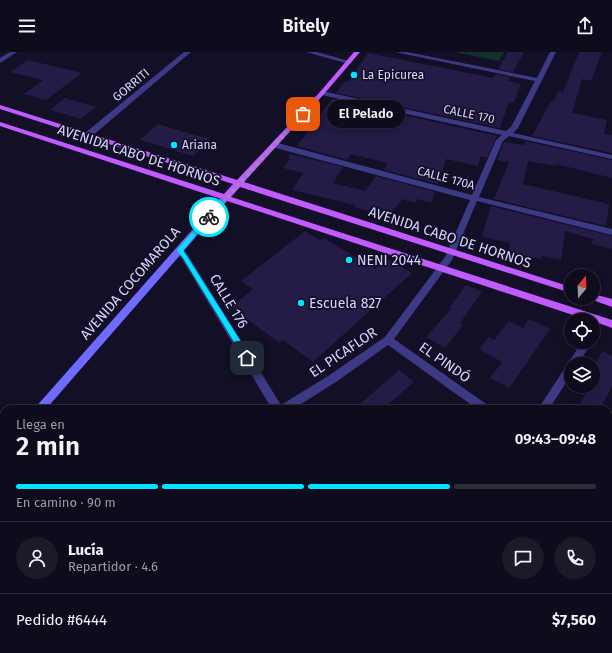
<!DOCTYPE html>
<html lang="es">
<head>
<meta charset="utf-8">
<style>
	:root { --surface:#0e0b1c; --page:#1c1929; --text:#f1f3f6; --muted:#9b9ba3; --line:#2e2b3b; --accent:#00e5ff }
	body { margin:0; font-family:"Fira Sans",sans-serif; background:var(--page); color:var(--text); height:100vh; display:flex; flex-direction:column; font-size:15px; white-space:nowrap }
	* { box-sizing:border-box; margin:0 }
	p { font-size:13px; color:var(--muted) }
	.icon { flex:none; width:22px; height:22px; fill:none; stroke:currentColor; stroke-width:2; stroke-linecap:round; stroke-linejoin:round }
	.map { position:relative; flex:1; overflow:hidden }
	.sheet { position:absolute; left:0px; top:353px; width:612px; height:248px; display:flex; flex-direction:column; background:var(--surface); border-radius:12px 12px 0 0; box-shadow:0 2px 10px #0003,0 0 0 1px var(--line) }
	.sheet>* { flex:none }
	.needle { width:26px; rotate:19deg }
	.controls { position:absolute; left:564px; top:217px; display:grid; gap:8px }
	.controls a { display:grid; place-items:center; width:36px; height:36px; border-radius:50%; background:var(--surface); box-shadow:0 2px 10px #0003,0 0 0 1px var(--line); font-size:20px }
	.pin { position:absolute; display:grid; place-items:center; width:34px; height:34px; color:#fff; margin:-17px; border-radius:8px; box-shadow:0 2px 6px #0006 }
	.courier { position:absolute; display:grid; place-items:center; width:40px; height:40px; margin:-20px; border:3px solid #00e5ff; border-radius:50%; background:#fff; color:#222; box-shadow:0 1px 5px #0007 }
	.bubble { position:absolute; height:28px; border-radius:14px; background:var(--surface); box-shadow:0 2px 10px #0003,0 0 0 1px var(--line); font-size:13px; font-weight:600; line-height:28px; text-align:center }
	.overview em { font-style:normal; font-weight:600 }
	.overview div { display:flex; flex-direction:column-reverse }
	.overview { display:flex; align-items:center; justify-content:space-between; height:68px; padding:0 16px }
	h1 { font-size:26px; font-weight:600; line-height:30px }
	.bar { display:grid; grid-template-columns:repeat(4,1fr); gap:6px 4px; align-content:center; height:48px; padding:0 16px }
	.bar i { height:5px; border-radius:3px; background:var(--line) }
	.bar .current { background:var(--accent) }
	.bar p { grid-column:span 4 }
	.line { display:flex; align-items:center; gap:10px; padding:0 16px; border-top:1px solid var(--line) }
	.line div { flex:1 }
	.round { display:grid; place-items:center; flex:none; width:42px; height:42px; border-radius:21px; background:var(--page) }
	header { display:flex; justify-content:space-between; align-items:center; height:52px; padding:0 16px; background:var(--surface); font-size:18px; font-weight:600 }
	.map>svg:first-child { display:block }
	.green { fill:#12302f }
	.building { fill:#241b47 }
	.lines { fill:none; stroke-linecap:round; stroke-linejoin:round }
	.minor { fill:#3d3a85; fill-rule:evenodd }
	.secondary { fill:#6f6bff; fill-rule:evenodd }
	.primary { fill:#c25bff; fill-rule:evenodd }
	.route { fill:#00e5ff }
	.done { stroke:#948fb3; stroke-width:4; stroke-dasharray:0 7.2 }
	.poi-dot { fill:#00e5ff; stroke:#130f26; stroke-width:1.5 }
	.labels { text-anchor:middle; stroke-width:3.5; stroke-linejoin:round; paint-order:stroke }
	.far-poi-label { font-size:12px; fill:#d9d4ff; stroke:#130f26; text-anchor:start }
	.far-street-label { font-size:12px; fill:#d9d4ff; stroke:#130f26 }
	.street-label { font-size:14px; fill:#d9d4ff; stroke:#130f26 }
	.poi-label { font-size:14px; fill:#d9d4ff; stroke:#130f26; text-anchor:start }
</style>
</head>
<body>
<header><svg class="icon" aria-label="menu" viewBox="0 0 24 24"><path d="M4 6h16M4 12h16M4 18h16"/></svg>Bitely<svg class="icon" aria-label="share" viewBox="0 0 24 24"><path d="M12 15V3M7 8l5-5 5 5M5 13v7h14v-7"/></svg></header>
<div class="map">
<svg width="612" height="601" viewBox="0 0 612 601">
	<rect width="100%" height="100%" fill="#130f26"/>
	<path class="green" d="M455,0H504L499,9Z"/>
	<path class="building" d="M508,0H524L513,20L498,17Z
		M579,0H602L591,29L582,27L572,61L607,68L604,82L612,83V101L532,84L551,49H554L558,39L563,40Z
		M368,1L493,26L495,22L510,25L508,29L521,32L514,51L509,50L500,76L336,41L345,29L348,30Z
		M28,8L82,21L46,48L24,42L43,28L10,20Z
		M65,46L96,55L81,67L50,58Z
		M332,47L497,84L487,106L481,104L478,114L446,107L438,132L384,118L387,111L351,102L347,108L297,94Z
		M158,72L181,79L210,87L193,104L140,88Z
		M525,89L612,108V126L556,112L555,114L528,109L523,132L609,152L606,174L494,147L509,110L497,108L504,90L524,93Z
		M291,102L343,115L333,131L365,139L376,124L435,140L431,151L417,147L415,151L403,147L388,164L369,157L367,159L354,155L355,153L292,138L303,121L283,116L290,106L288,105Z
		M491,154L612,184V197L592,192L593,187L565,179L561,208L542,204L541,207L508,200L510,191L482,185Z
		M305,179L321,189L324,186L375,217L387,207L412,221L313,310L283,288L279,291L231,255L253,237L241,229Z
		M466,233L482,240L460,271L463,273L445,296L426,285L452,256L450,255Z
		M529,267L550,277L509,336L490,326L502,310L479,297L489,285L494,288L509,269L523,276Z
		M602,299L612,304V334L600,357H577L590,334H593V318Z
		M399,318L414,330L383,357H354Z"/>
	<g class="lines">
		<path class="minor" d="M10,0H17L0,11V6Z
			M184,0H191L91,85H85V81Z
			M306,0H317L352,10L349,12Z
			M395,0H407L537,26L550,0H556L518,76L513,81L612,103V107L509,84L503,89L479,145L612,177V183L477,149L452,208L394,287L489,354L490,357H477L388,293L336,330L293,357H272L182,207L175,198L179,195L182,196L188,203L281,353L328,324L385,285L445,205L470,148L272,95L271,93L275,91H278L472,143L496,88L502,83L322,43L319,41L322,39L506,79L511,75L535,29Z
			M582,290H592L578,312H571V323L549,357H538Z
			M0,418H4V428H0Z
			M608,435L612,437V449L608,447Z
			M612,563V579L608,581V565Z
			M0,589H4V597H10L9,601H0Z
			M136,597H150V601H136Z
			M425,597H440L442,601H427Z
			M580,597H595L593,601H578Z"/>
		<path class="secondary" d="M226,142L230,145L229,147L46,357H34L223,143Z
			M4,392V406L0,407V393Z"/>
		<path class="primary" d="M354,0H360L324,42L244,130L571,235V241L240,135L231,145L612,268V276L593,269V268H588L0,74V70L224,142L233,132L0,57V53L237,128L320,40Z
			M593,242L612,247V255L590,247L589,246H593Z"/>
	</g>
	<path class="route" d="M207,164L211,165L183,198L250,304V308H245L183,206L177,198Z"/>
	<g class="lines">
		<path class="done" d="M209,165L303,62"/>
	</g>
	<g class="poi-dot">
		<circle cx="354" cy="23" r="4"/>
		<circle cx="174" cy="93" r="4"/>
		<circle cx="349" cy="208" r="4"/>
		<circle cx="301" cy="251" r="4"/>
	</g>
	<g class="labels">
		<g class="far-poi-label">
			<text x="362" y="27">La Epicurea</text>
			<text x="182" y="97">Ariana</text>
		</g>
		<g class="far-street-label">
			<text transform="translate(131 33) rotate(-40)" y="4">GORRITI</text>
			<text transform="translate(469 62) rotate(12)" y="4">CALLE 170</text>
			<text transform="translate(446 126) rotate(15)" y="4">CALLE 170A</text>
		</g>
		<g class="street-label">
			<text transform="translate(139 103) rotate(18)" y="5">AVENIDA CABO DE HORNOS</text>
			<text transform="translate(450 185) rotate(18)" y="5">AVENIDA CABO DE HORNOS</text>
			<text transform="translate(130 231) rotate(-49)" y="5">AVENIDA COCOMAROLA</text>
			<text transform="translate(229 249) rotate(59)" y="5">CALLE 176</text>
			<text transform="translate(343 300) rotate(-34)" y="5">EL PICAFLOR</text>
			<text transform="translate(445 310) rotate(35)" y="5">EL PINDÓ</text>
		</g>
		<g class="poi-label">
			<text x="357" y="213">NENI 2044</text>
			<text x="309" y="256">Escuela 827</text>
		</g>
	</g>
</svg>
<div class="controls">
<a><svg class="needle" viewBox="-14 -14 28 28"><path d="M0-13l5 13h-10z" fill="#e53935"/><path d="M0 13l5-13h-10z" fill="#9b9ba3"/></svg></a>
<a><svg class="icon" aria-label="locate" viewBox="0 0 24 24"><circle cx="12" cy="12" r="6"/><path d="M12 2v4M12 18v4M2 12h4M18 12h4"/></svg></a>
<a><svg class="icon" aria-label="layers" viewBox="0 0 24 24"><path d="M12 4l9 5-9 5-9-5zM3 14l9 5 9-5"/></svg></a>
</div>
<div class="pin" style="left:303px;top:62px;background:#ea580c"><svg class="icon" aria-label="bag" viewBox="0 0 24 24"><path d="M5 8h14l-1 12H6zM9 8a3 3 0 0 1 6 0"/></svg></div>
<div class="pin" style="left:247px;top:306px;background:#1f2937"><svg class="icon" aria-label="home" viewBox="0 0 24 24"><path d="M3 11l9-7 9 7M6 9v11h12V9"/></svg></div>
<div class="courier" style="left:209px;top:165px"><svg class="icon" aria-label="bike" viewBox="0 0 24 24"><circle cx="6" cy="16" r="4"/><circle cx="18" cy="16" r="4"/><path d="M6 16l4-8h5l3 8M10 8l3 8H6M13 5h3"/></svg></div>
<div class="bubble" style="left:327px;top:48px;width:78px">El Pelado</div>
<section class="sheet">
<div class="overview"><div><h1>2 min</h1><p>Llega en</p></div><em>09:43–09:48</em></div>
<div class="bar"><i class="current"></i><i class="current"></i><i class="current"></i><i></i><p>En camino · 90 m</p></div>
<div class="line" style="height:72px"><a class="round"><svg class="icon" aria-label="person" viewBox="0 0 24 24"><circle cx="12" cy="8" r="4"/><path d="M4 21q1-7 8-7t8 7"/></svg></a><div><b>Lucía</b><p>Repartidor · 4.6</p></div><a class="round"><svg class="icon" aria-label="chat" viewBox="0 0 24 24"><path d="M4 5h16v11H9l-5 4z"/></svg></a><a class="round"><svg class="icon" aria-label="phone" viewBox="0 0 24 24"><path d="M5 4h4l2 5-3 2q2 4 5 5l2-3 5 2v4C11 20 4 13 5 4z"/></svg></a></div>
<div class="line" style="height:52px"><div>Pedido #6444</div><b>$7,560</b></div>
</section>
</div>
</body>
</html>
